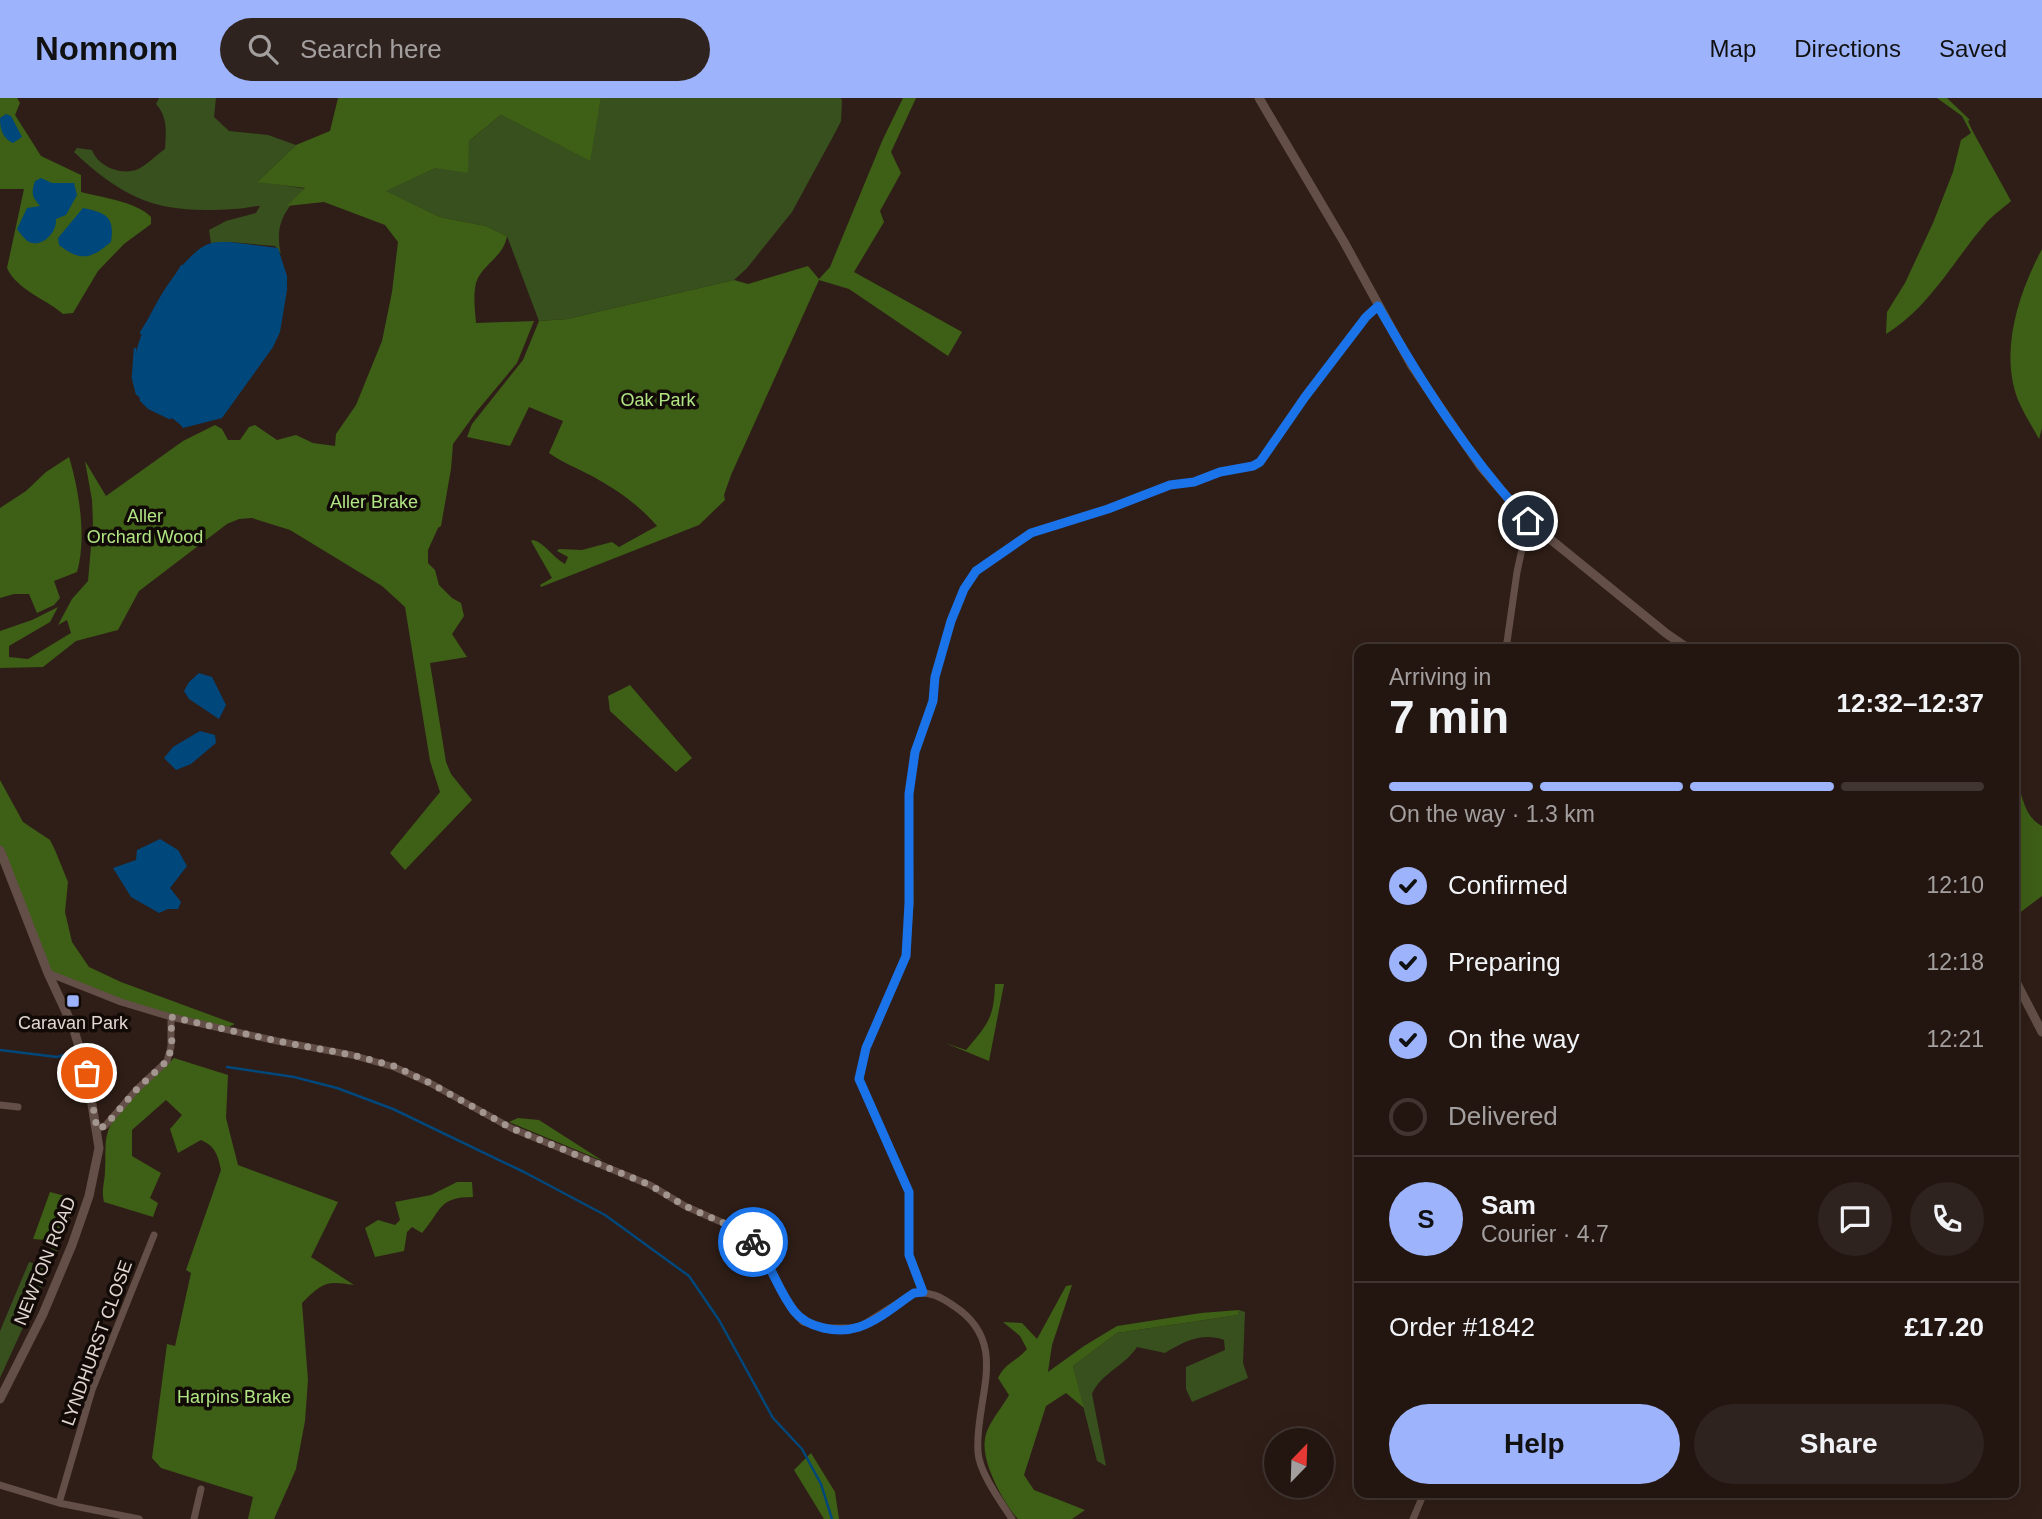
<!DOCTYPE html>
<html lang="en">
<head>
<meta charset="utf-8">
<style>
	:root { --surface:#231611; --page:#2f231f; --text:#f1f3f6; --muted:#a39f9f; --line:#403531; --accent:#9db4fd }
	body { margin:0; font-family:Helvetica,sans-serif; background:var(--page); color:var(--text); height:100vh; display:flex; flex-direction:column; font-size:26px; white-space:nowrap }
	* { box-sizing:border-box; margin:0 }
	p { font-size:23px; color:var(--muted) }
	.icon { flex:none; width:38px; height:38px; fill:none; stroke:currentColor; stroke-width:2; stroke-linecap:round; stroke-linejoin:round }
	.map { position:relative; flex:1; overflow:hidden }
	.side { position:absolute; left:1354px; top:546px; width:665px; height:854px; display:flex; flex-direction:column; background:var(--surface); border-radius:14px; box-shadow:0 7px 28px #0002,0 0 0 2px var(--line) }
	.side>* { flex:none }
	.needle { width:46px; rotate:23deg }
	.fabs { position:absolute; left:1264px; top:1330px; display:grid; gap:14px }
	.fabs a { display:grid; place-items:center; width:70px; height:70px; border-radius:50%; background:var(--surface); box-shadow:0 7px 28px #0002,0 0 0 2px var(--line); font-size:35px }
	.pin { position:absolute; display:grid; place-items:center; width:60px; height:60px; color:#fff; margin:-30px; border:4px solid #fff; border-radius:50%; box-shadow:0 2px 7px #0007 }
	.courier { position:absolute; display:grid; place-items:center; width:70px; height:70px; margin:-35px; border:5px solid #1a73e8; border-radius:50%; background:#fff; color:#222; box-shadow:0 2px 9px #0007 }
	.headline em { font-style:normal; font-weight:800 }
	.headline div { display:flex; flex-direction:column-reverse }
	.headline { display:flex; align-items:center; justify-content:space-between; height:119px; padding:0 35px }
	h1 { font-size:46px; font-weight:800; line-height:52px }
	.bar { display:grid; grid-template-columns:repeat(4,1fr); gap:10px 7px; align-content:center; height:84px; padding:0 35px }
	.bar i { height:9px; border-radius:5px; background:var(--line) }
	.bar .active { background:var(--accent) }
	.bar p { grid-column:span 4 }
	.line { display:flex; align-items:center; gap:18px; padding:0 35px; border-top:2px solid var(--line) }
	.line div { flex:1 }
	.round { display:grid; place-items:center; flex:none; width:74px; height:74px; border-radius:37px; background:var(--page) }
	ol { padding:0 35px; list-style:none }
	li { display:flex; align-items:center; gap:21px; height:77px }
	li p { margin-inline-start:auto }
	li .icon { padding:7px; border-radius:50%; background:var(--accent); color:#111; stroke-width:4 }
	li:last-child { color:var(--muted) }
	li i { width:38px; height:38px; border:4px solid var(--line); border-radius:50% }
	.button { display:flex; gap:14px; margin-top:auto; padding:14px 35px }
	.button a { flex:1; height:80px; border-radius:42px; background:var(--accent); color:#111; font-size:28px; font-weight:800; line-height:80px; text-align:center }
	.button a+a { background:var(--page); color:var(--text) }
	header { display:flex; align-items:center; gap:42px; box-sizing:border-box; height:98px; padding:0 35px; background:var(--accent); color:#111 }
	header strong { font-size:33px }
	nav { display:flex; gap:38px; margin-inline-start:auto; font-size:24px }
	.search { width:490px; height:63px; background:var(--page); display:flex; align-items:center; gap:18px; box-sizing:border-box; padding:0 24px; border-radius:38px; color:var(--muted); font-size:26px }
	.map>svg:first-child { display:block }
	.green { fill:#37501e }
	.forest { fill:#3d5f16 }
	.water { fill:#00477b }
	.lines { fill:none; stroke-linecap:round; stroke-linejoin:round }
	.stream { stroke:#00477b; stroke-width:2.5 }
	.minor { stroke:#634f47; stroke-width:7 }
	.tertiary { stroke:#634f47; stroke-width:9 }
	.done { stroke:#a39690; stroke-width:7; stroke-dasharray:0 12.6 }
	.route { stroke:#1a73e8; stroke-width:9 }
	.poi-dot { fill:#9db4fd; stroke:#110a07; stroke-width:2.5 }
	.labels { text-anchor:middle; stroke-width:7; stroke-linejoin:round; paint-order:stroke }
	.park-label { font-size:18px; fill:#b1e584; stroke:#110a07 }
	.poi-label { font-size:18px; fill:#e2d6d1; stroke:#110a07 }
	.street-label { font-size:18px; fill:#e2d6d1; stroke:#110a07 }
</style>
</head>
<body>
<header>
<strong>Nomnom</strong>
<div class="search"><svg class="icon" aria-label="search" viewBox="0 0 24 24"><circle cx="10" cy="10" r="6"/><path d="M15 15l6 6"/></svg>Search here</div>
<nav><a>Map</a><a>Directions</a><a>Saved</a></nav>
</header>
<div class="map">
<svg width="2042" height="1421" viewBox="0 0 2042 1421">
	<rect width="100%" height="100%" fill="#2f1e17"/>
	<path class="green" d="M159,0H216L214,19L229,33L268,37L296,47L258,83L306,91C285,110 274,127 281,156L275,148L230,144L211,145L209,132L226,123L256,115L260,108C251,108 242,111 233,111C160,116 126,103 74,54L77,50L92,52C98,68 119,77 136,72C146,68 156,57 165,51C166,34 168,19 156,6Z
		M601,0H841L842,3L841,23L836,33L792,114L747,170L734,182L567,221L539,223L507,138L486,128L440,119L385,93L436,70L501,17L589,62Z
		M29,1164L50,1170L0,1280V1233Z
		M1239,1212L1245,1214L1243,1265L1248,1280L1192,1304L1186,1291V1269L1225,1252L1224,1242C1203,1234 1183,1244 1165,1255L1137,1249C1125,1268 1101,1275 1092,1296L1106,1368L1097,1363L1073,1268L1117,1235L1238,1217Z"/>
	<path class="forest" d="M0,0H17L20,5L15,17L41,58L81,77V94C101,99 137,104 151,119V126L124,146L98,173L73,215L63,216C46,201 17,192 7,170L24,91H0Z
		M338,0H601L590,63L501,17L469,43L468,75L436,70L386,93L440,119L486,128L507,138C504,159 482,166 476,185C473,197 475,213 476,225L534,223L517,265L477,313L453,346L451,371L441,428L438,430L428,452V465L435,472L439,487L452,500L461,505L464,518L452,536L467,559L430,565L446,664L451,676L472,702L405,772L390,755L440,694L430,663L405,509L382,488L290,432L252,420L239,421L227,426L139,493L118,532L76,543L43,569L0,570V533L32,522L58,509L50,524L9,548V559L28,561L71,535L67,522L58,527L72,501L88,483L93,425L92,402L85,363L106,398L183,343L215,327L222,331L228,342H240L249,329L255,327L277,342L296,337L313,345L335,348L336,336L356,307L382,243L392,194L398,144L385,127L324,104L287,108L305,90L257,84L296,47L330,33Z
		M903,0H916L891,54L901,75L880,113L884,124L854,174L962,234L948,258L849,191L819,182L731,377L724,397L725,402L699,427L541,489L540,487L552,480L531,443L533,442C545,445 552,459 565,466L568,459L557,453L559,451L582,452L612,444L619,449L657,428C639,407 616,391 592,378C577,370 563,365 549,355L563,323L529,309L510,348L467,339L472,326L523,262L539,223L567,221L734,182L748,186L808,168L819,181L830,169L883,41Z
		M1937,0H1947L1970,22L1968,23L1972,32L2011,103C2003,110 1993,117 1986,125C1954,162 1929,210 1886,236L1887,214L1905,185L1933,125L1953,74L1961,42L1971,35L1962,18Z
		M2042,151V330L2039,341C2032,328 2024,316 2018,302C1999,253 2019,194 2042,151Z
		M69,359C79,392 87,440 77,474L54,483L60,500L54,507L37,515L29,496H14L0,500V410L26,393L46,374Z
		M630,587L692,660L676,674L610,613L608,598Z
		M2014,679C2024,696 2022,717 2042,728V798L2014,819Z
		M0,682L23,724L50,742L55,752L68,784L65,814L72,844L89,869L121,884L235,926L224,931L171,919L48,875L0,752Z
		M995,886H1004L989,963L945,945L966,952C988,926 994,920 995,886Z
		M174,960L228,977L226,1020L238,1067L338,1104L311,1159L354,1187C326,1182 322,1185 302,1205L308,1282L305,1323L296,1371L274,1421H248L253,1399L161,1370L152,1360L167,1246L175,1248L191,1175L186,1172L221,1072C218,1057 215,1048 201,1042L178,1055L170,1031L182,1017L166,1002L132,1032V1058L161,1075L150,1100L158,1105L153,1119L104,1104C101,1091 105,1084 105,1072C106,1059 104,1045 108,1033C115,1011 157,977 174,960Z
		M518,1020L539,1022L603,1063L509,1024Z
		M457,1084H472L473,1099C438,1099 442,1112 422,1135L412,1129L407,1134L404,1153L375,1159L365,1130L378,1122L395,1127L400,1122L395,1104L431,1097Z
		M50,1094L69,1099V1102H72L73,1100L77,1101L55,1158L47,1142L33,1141Z
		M1072,1187L1052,1247L1048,1274L1084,1248L1117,1228L1201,1215L1239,1212L1238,1217L1117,1235L1073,1268L1084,1310L1066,1295L1046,1308L1024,1377L1034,1392L1085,1412L1072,1421H1018C1003,1404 981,1364 985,1341C987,1326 1002,1310 1009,1297L998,1280C1006,1264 1016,1264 1027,1251L1020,1238L1003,1224L1022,1225L1037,1241L1066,1188Z
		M811,1355L835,1394L839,1421H824L794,1372Z"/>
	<path class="water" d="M6,16L11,18L22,39L13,45C2,40 0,30 0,20Z
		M41,80L52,85H74L77,97L66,117L56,121C57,135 42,150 29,144C24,141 20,135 17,131L27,110L40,108C32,98 31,96 35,83Z
		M83,110C106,115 115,118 111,144C91,161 81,164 59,147L58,140Z
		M230,144L278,150L287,178V192L280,234L273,249L222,320L183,330C170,312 142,315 135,291C122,253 172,167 204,148C212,143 222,144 230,144Z
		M199,575L212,579L226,607L219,621L189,601L184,593L189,584Z
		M200,633L215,637L216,645L191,666L176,672L164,660L173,649Z
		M160,741L178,752L187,768L170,790L181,804L178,811H168L159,815L131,799L113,770L136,762L137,752Z"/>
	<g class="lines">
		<path class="stream" d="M141,235L182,168
			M135,251L133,280L137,296
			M141,302L149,310L170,320
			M0,952L57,959L70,955
			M227,969L294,979L337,990L393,1011L524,1074L605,1117L689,1178L719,1222L773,1320L802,1351L821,1386L832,1421"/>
		<path class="minor" d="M1506,551L1517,474L1528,423
			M48,875L121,904L171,919L277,943L352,957L394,969L430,985L511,1030L650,1087L685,1108L746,1135L766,1159L780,1189L793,1213L803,1224L823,1230H858L914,1195C930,1193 941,1199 954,1208C1012,1246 974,1301 978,1354C979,1374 1001,1404 1012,1421
			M0,1007L18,1009
			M97,1031L105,1028L137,991L167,963L171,949V919
			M923,1194L909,1157V1094L859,981L866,950L906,858L910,805L909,696L915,654L933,603L935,579L951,523L964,491L976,473L1032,435L1108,411L1170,387L1194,384L1220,374L1253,368L1260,364L1305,299L1366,219L1378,208
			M0,1387L59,1405L139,1421
			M59,1405L92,1292L154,1137
			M194,1421L201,1391
			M1413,1421L1424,1395"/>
		<path class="tertiary" d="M1259,0L1344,144L1412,268L1481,369L1528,423L1667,536L1689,551
			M0,752L48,875L73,929L87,975L99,1050L89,1098L72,1147L43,1216L0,1301
			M2014,880L2042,934"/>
	</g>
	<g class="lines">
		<path class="done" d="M87,975L97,1031L105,1028L137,991L167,963L172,949L171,919L277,943L352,957L394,968L430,985L511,1030L650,1087L685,1108L746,1135L753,1144"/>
		<path class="route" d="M753,1144C771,1165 777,1191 794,1213C807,1230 838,1236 859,1229C878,1223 897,1206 914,1195L923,1194L909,1157V1094L859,981L866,950L906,858L909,805V696L915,654L933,603L935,579L951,523L964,491L976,473L1031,435L1108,411L1170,387L1194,384L1220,374L1253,368L1260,364L1305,299L1366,219L1378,208C1423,287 1467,356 1528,423"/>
	</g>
	<rect class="poi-dot" x="66" y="896" width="14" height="14" rx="3.5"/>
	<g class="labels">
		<g class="park-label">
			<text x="658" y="308">Oak Park</text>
			<text x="374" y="410">Aller Brake</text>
			<text x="145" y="424">Aller<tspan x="145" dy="21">Orchard Wood</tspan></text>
			<text x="234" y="1305">Harpins Brake</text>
		</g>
		<g class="poi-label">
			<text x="73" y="931">Caravan Park</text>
		</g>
		<g class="street-label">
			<text transform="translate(45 1163) rotate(-68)" y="6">NEWTON ROAD</text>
			<text transform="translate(97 1245) rotate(-70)" y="6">LYNDHURST CLOSE</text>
		</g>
	</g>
</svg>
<div class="fabs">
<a><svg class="needle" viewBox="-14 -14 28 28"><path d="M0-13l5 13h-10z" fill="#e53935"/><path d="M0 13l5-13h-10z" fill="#a39f9f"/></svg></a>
</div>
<div class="pin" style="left:87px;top:975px;background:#ea580c"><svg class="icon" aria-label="bag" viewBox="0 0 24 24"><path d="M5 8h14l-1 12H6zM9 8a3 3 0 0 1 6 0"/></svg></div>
<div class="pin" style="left:1528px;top:423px;background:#1f2937"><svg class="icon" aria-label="home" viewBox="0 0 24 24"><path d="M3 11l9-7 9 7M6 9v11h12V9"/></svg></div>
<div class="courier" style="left:753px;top:1144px"><svg class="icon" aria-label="bike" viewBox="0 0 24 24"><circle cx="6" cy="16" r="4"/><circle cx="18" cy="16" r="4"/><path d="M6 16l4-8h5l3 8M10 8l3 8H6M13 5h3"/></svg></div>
<section class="side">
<div class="headline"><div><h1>7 min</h1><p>Arriving in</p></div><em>12:32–12:37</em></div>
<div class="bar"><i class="active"></i><i class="active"></i><i class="active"></i><i></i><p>On the way · 1.3 km</p></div>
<ol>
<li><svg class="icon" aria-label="check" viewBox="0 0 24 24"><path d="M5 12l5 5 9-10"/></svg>Confirmed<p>12:10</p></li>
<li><svg class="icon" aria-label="check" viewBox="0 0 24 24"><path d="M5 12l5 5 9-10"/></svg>Preparing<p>12:18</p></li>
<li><svg class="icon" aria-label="check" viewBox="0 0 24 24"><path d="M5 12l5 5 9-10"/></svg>On the way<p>12:21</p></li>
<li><i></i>Delivered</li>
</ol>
<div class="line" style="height:126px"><b class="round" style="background:var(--accent);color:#111">S</b><div><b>Sam</b><p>Courier · 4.7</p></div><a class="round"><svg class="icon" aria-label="chat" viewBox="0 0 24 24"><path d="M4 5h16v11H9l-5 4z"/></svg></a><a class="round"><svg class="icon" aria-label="phone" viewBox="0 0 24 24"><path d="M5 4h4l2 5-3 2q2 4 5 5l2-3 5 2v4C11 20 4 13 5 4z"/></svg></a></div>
<div class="line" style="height:91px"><div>Order #1842</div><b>£17.20</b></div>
<div class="button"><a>Help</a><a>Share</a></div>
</section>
</div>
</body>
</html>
